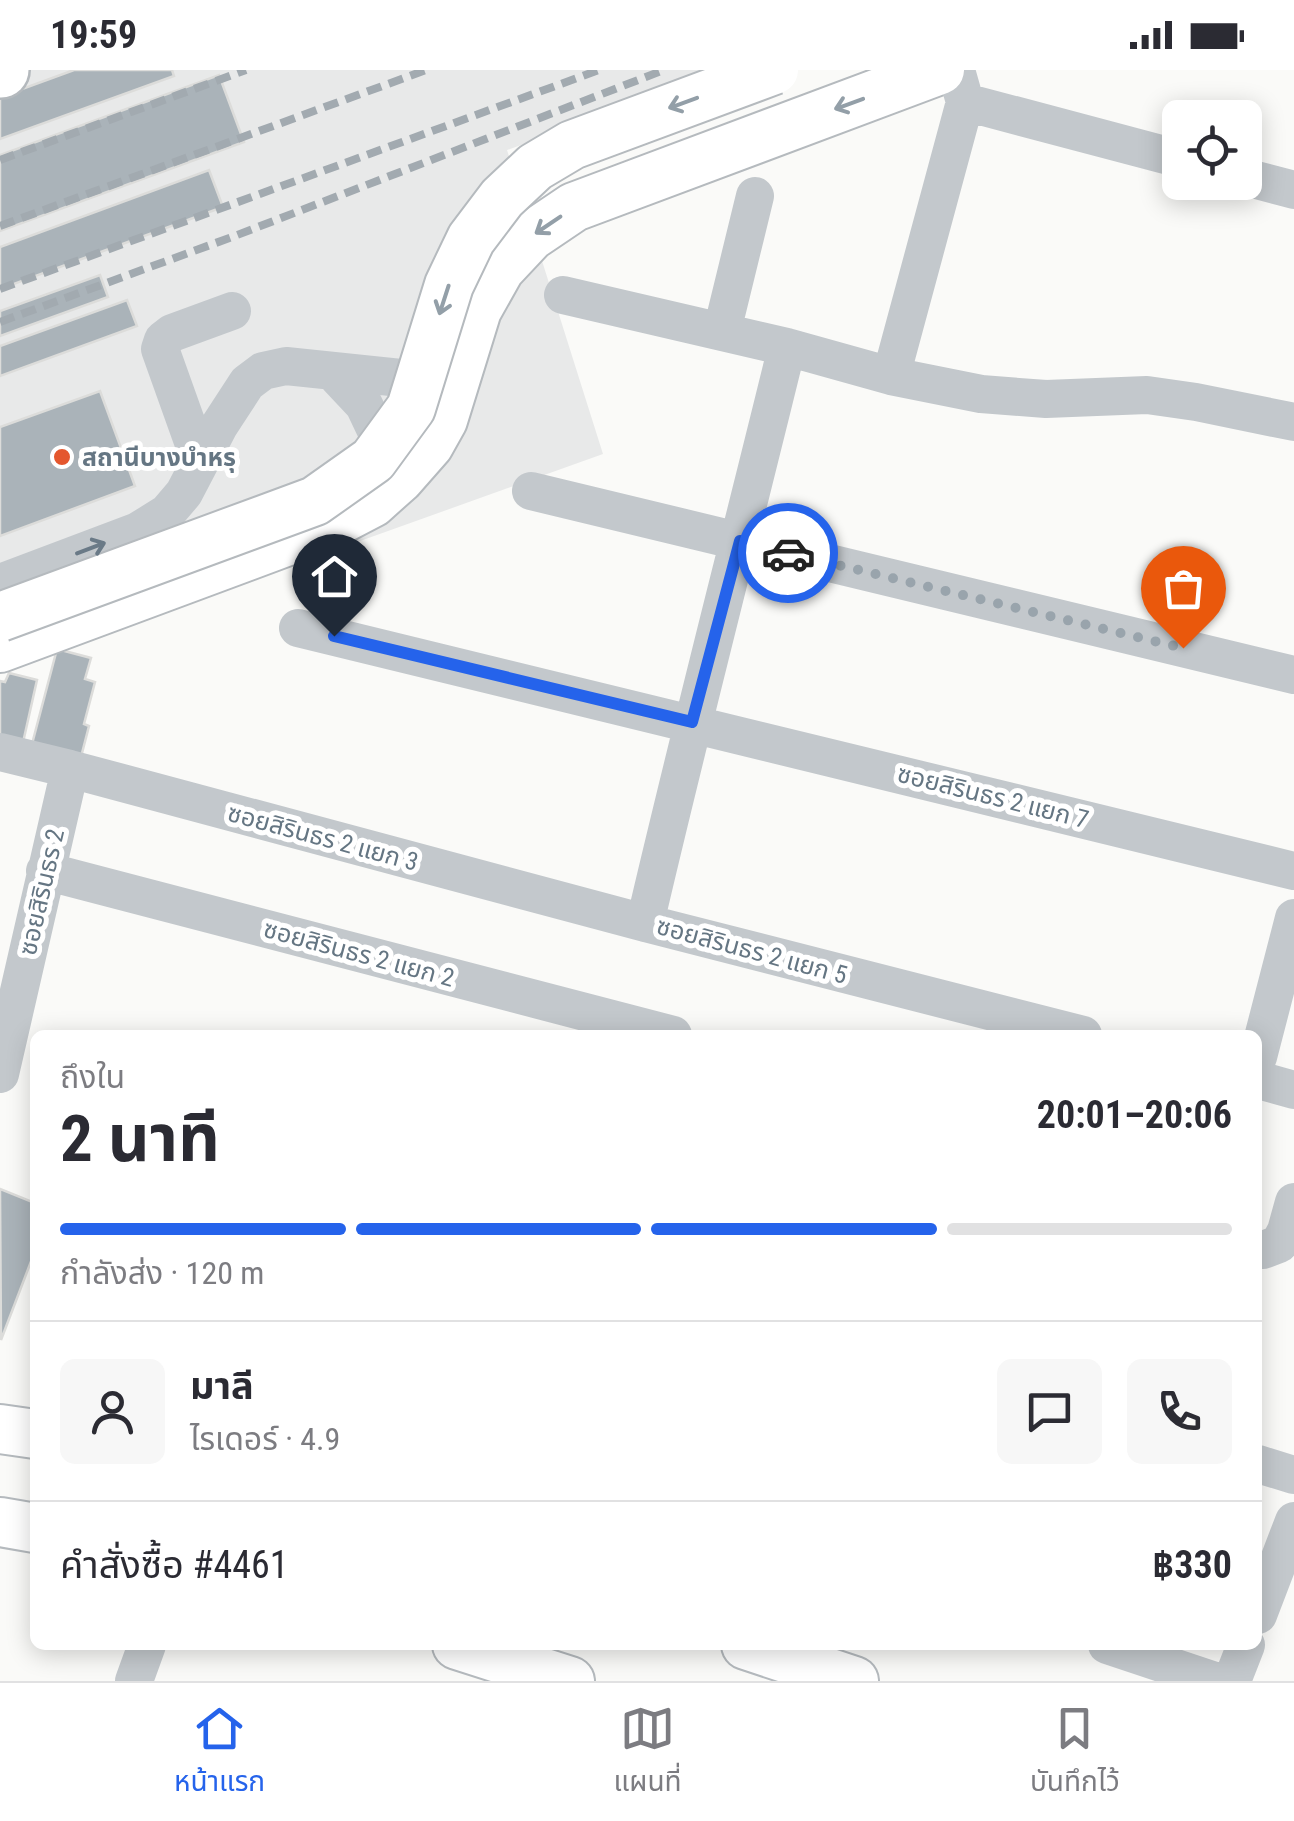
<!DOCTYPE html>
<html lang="th">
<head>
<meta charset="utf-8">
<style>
	:root { --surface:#fff; --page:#f7f7f7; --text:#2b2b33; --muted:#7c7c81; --line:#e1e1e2; --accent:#2563eb }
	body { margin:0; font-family:"Roboto Condensed","Noto Sans Thai",sans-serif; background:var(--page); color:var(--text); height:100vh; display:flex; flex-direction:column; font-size:38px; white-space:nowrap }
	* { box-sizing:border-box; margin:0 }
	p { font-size:32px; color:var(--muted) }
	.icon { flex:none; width:55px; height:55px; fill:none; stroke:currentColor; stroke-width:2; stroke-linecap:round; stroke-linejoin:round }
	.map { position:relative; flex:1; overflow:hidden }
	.side { position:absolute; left:30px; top:960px; width:1232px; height:620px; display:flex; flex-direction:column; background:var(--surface); border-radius:15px; box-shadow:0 5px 25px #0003 }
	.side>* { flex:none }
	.buttons { position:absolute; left:1162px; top:30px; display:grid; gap:20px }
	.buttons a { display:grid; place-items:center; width:100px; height:100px; border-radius:15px; background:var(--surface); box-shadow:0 5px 25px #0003; font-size:50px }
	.pin { position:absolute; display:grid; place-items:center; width:85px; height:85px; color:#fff; margin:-102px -42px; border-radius:50% 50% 50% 0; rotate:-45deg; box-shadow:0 0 10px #0007 }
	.pin .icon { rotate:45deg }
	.courier { position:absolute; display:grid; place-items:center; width:100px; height:100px; margin:-50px; border:8px solid #2563eb; border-radius:50%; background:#fff; color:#222; box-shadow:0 2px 12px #0007 }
	.overview em { font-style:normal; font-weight:700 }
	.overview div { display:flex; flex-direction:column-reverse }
	.overview { display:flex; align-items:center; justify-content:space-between; height:170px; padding:0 30px }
	h1 { font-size:65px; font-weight:700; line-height:75px }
	.bar { display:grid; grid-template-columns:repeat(4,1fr); gap:15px 10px; align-content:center; height:120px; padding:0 30px }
	.bar i { height:12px; border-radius:8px; background:var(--line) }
	.bar .on { background:var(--accent) }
	.bar p { grid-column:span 4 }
	.line { display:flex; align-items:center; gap:25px; padding:0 30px; border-top:2px solid var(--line) }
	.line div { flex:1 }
	.round { display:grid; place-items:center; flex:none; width:105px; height:105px; border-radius:15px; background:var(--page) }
	.status { display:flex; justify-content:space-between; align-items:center; height:70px; padding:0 50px; background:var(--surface); direction:ltr }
	.status svg { height:28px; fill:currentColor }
	.dock { display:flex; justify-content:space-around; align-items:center; height:140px; border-top:2px solid var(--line); background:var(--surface); font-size:28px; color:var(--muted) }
	.dock a { display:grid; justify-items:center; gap:5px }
	.dock .on { color:var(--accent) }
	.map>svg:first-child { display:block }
	.built { fill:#e8e9e9 }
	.building { fill:#aab3b9; stroke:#dcdcda; stroke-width:2.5 }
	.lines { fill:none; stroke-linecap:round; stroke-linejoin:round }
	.major-casing { stroke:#b5babe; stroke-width:52 }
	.highway-casing { stroke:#b4b9bd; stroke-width:60 }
	.minor { stroke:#c3c8cc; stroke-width:38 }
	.major { stroke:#fff; stroke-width:48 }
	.highway { stroke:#fff; stroke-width:55 }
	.rail { stroke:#a2aab0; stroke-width:8; stroke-dasharray:15 8; stroke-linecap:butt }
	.major-bridge-casing { stroke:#b5babe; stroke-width:52; stroke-linecap:butt }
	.major-bridge { stroke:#fff; stroke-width:48 }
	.oneway { stroke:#939fa8 }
	.oneway2 { stroke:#6a7a87 }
	.done { stroke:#99a4ac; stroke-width:10; stroke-dasharray:0 18 }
	.route { stroke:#2563eb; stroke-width:12 }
	.poi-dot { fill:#e4572e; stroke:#fff; stroke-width:4 }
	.labels { text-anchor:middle; stroke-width:10; stroke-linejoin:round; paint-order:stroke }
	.poi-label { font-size:25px; font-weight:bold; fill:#657683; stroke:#fff; text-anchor:start }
	.street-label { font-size:25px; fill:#657683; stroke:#fff }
</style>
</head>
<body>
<div class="status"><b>19:59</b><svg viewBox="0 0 49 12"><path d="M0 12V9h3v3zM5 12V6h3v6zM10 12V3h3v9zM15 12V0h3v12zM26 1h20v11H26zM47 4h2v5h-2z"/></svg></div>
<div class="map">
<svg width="1294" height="1611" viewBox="0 0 1294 1611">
	<rect width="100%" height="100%" fill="#fafaf8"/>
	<path class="built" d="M0,0H729L507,80L603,384L0,600Z"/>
	<path class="building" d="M74,0H172L174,6L0,69V27Z
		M219,5L244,72L0,161V85Z
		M209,100L223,137L0,219V177Z
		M100,205L108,227L0,266V241Z
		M127,230L137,256L0,306V276Z
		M100,321L135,416L0,466V357Z
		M57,579L91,588L85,609L95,612L84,654L89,656L81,687L32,674Z
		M9,603L37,610L22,677L0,672V611L5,612Z
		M0,1119L35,1133V1181L1,1270Z"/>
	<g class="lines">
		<g class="major-casing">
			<path id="major" d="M0,578L328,456L372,433L400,408L429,375L443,350L477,240L500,199L531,166L574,137L940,0
				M0,1359L35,1364
				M0,1452L35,1458
				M457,1575L570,1611
				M746,1575L854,1611"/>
		</g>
		<g class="highway-casing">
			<path id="highway" d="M0,0H1"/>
		</g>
		<path class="minor" d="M965,32L1180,89
			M1245,107L1294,120
			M563,225L787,277L891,306L981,324L1046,329L1147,325L1196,332L1294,352
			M722,261L755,126
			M333,302L364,335L382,373L383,398
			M891,306L965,32L956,0
			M200,391L160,279L163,270L172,263L232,241
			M531,421L1294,605
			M0,513L138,461L167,443L184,423L219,356L247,313L263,301L286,296L420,310L437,308L443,304
			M298,558L1294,801
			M0,682L70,699L645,853L1083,965
			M45,801L673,965
			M645,853C690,660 740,469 787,277
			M1258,987L1294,848
			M0,1004L70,699
			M1258,1010L1294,1020
			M1258,1180H1263L1279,1174L1286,1161L1294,1132
			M1258,1394L1294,1405
			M1258,1545L1294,1451
			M1107,1575L1215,1611
			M134,1611L147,1575
			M1232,1611L1246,1575"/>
		<use href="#major" class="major"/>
		<use href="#highway" class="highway"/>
		<path class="rail" d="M0,90L246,0
			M0,156L426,0
			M0,219L599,0
			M0,252L232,167L664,0"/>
		<g class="major-bridge-casing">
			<path id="major-bridge" d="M0,547L315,431L373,390L411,338L449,215L471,169L502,128L535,97L572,75L774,0"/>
		</g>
		<use href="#major-bridge" class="major-bridge"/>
	</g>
	<defs><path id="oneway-shaft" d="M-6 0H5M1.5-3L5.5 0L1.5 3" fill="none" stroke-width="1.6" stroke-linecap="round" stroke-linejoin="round" transform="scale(2.5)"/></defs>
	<g class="oneway">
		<use href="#oneway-shaft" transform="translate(683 33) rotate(160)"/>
		<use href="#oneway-shaft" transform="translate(849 34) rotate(160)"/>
		<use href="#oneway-shaft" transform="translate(548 155) rotate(146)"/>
		<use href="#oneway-shaft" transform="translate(444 230) rotate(108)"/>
	</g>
	<use class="oneway2" href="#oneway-shaft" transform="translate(91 478) rotate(-21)"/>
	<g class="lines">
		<path class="done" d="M788,483L1183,578"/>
		<path class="route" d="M334,566L692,652L740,471L788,483"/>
	</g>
	<circle class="poi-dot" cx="62" cy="387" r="10"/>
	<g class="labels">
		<g class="poi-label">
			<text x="82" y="396">สถานีบางบำหรุ</text>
		</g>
		<g class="street-label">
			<text transform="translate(993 726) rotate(14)" y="9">ซอยสิรินธร 2 แยก 7</text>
			<text transform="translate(323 767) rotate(15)" y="9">ซอยสิรินธร 2 แยก 3</text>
			<text transform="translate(41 822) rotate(-77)" y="9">ซอยสิรินธร 2</text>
			<text transform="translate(752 880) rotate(15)" y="9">ซอยสิรินธร 2 แยก 5</text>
			<text transform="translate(359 883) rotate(15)" y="9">ซอยสิรินธร 2 แยก 2</text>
		</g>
	</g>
</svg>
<div class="buttons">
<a><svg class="icon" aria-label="locate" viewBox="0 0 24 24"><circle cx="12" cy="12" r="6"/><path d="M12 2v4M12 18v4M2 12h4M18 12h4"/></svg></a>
</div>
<div class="pin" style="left:1183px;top:578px;background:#ea580c"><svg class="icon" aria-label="bag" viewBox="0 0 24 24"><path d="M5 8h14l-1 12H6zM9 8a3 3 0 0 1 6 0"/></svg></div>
<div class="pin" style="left:334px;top:566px;background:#1f2937"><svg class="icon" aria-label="home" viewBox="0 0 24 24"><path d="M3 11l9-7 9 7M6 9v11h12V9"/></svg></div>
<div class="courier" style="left:788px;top:483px"><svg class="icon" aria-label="car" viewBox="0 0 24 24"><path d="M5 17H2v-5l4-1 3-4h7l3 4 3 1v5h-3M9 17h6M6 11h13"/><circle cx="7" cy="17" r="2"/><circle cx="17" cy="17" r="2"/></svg></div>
<section class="side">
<div class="overview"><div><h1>2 นาที</h1><p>ถึงใน</p></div><em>20:01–20:06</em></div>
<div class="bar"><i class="on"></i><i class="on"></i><i class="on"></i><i></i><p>กำลังส่ง · 120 m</p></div>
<div class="line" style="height:180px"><a class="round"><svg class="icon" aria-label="person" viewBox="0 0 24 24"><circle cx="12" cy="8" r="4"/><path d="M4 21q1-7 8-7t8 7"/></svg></a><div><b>มาลี</b><p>ไรเดอร์ · 4.9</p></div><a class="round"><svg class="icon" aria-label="chat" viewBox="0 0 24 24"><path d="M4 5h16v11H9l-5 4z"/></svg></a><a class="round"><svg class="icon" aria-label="phone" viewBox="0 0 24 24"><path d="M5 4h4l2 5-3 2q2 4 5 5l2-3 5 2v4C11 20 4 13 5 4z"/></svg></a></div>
<div class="line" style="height:130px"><div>คำสั่งซื้อ #4461</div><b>฿330</b></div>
</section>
</div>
<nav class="dock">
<a class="on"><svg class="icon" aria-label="home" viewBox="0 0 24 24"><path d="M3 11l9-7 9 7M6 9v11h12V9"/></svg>หน้าแรก</a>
<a><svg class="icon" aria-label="map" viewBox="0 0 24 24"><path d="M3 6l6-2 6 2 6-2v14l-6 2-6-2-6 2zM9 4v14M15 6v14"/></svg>แผนที่</a>
<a><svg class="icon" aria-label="saved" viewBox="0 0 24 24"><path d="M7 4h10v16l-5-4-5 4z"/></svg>บันทึกไว้</a>
</nav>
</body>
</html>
